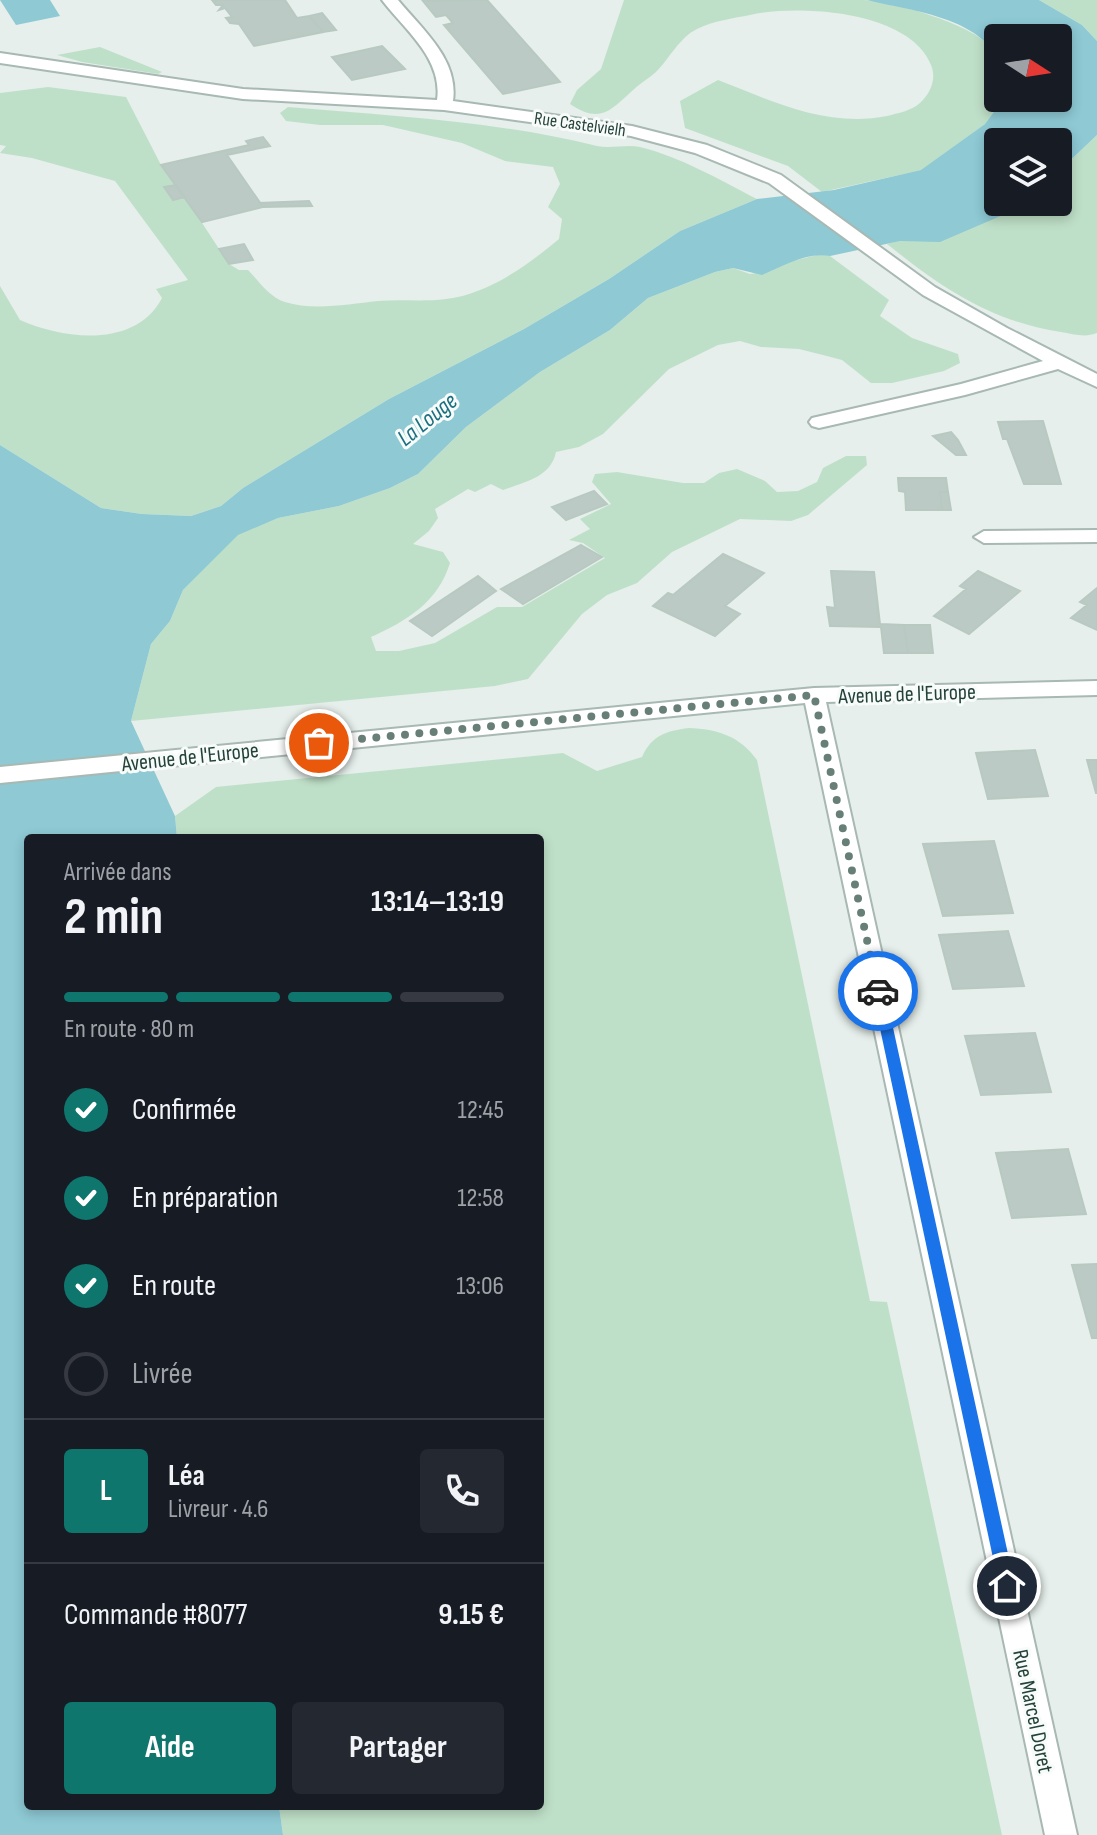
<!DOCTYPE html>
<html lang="fr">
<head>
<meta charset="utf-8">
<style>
	:root { --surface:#171b24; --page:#242831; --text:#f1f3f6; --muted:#9ea1a6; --line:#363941; --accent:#0f766e }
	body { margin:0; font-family:"Sofia Sans Condensed",sans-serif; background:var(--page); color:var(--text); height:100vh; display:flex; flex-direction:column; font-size:30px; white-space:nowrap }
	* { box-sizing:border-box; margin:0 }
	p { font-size:26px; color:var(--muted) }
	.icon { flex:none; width:44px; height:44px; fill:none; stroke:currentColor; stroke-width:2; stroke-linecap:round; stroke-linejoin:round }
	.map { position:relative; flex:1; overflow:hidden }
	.panel { position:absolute; left:24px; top:834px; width:520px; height:976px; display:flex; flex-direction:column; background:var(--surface); border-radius:8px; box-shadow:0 4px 12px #0003 }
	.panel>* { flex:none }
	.needle { width:52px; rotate:102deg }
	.fabs { position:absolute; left:984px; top:24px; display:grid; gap:16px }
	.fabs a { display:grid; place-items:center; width:88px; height:88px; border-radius:8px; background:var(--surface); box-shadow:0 4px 12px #0003; font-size:40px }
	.pin { position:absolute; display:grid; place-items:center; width:68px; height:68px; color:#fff; margin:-34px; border:4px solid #fff; border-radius:50%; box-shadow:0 2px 8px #0007 }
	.courier { position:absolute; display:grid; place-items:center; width:80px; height:80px; margin:-40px; border:6px solid #1a73e8; border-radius:50%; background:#fff; color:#222; box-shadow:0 2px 10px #0007 }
	.summary em { font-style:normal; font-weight:700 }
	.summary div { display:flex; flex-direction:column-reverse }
	.summary { display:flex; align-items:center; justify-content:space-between; height:136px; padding:0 40px }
	h1 { font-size:52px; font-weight:700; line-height:60px }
	.bar { display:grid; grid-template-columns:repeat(4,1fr); gap:12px 8px; align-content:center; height:96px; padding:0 40px }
	.bar i { height:10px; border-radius:6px; background:var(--line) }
	.bar .on { background:var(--accent) }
	.bar p { grid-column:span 4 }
	.line { display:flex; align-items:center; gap:20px; padding:0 40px; border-top:2px solid var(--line) }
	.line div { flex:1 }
	.round { display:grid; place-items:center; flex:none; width:84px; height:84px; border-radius:8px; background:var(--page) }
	ol { padding:0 40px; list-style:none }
	li { display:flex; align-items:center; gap:24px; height:88px }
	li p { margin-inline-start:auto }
	li .icon { padding:8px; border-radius:50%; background:var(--accent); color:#fff; stroke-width:4 }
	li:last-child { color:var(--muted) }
	li i { width:44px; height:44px; border:4px solid var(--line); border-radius:50% }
	.cta { display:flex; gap:16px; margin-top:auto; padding:16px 40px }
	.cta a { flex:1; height:92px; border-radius:8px; background:var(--accent); color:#fff; font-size:32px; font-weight:700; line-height:92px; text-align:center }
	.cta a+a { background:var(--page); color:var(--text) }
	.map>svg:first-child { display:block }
	.green { fill:#bfe0c8 }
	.water { fill:#8ec9d4 }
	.building { fill:#bbcac4; stroke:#b8c9c2; stroke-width:2 }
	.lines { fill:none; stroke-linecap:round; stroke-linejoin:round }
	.minor-casing { stroke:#a8b8b2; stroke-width:4 }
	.minor { fill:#fff; fill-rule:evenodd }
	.route { fill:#1a73e8 }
	.done { stroke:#687f78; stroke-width:8; stroke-dasharray:0 14.4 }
	.labels { text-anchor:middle; stroke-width:6; stroke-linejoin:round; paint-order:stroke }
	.far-street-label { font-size:18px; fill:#24423a; stroke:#f7fbf9 }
	.street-label { font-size:22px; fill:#24423a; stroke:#f7fbf9 }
	.water-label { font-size:24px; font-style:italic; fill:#1c6f80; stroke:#f7fbf9 }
</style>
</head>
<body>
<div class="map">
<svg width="1097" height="1835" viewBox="0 0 1097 1835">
	<rect width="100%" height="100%" fill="#e6efeb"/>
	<path class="green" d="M624,0C703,0 785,0 864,0C894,2 977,25 993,50C1002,63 998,83 998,98H1004L985,124L922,170L822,192L788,166L685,128L680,101L718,80C772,101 827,128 887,116C898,113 911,111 920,103C930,94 937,79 931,65C910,11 799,4 750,15C734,18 713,21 697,29C680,37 669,59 656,72C648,79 639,84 632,91C610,111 600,124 570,104L577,90L601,69Z
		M1039,0H1097V41L1082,25Z
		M100,47L162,72L158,74L82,62L57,55Z
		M48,87L126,97L161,165L176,185L164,188L172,200L185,197L229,264L239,270H248C259,281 269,297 285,302C313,311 349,304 378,301C400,299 423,302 446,299C488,294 528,265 559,239L562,219L548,207L560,184L553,167L505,161L462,143L383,125H320L286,121L280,113L288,107C392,116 497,121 597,146C611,149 626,144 640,147C681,157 720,180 757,199L680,231L609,279L524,329L389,399L243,488L221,506L191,516L142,514L101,508L0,445V286L20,320C65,340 136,348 162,298L156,289L188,280L115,181L32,158L0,153L6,146L0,145V93Z
		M1097,135V333C1085,338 1073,334 1061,332C990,321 942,288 887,244L1019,208L1025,202H1058V172Z
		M821,254L830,256L889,300L880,316L912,338L958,354L960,363L944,371L892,383H871L842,360L823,355L799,349L761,347L740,341L718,345L669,369L603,434L579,447L556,452C551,477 525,482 503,490L491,484L475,492L468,489L435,509L438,518L429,531L413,544L443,552L450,563C438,602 407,621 371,637L376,651H399L435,643L497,607H522L605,558L583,543L569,540L590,529L580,519L611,504L592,482L595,474L617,472L683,483H704L719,473L737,469L765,481L777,492L798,491L817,482L823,468L846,456H866L867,465L808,515L791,521L740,519L672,552L637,583L607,595L582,614L528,679L495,686L131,721L151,644L170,621L183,590L238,534L278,518L339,506L390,488L418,474L466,427L540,372L610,330L648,298L715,272L733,268L750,274L771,271L780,264Z
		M689,728C717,729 740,736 757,760L870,1301L887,1302L1002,1835H283L279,1806H540V838H177L175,816L216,787L563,753L597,771L642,757C652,735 666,731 689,728Z"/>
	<path class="water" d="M0,0H50L60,16L16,25Z
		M867,0H1039L1082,25L1097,41V135L1058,172V142H998V202H1025L1019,208L940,242L900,241L830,256C805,252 784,266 762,275L733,268L715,272L648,298L610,330L540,372L466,427L418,474L390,488L339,506L278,518L238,535L183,590L170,621L151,644L131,721L175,816L177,838H28V1806H279L283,1835H0V445L101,508L142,514L191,516L221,506L243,488L389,399L524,329L609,279L680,231L757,199L834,190L921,170L985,124L1004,98H1058V38H998V58C974,16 911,11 867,0Z"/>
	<path class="building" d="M212,0H285L297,18L309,16L323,32L254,46L239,24L230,23L226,18L232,17L225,8L219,10L223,5H216Z
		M487,0L560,82L503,94L444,25L453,23L446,15L436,17L423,1Z
		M322,13L336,30L323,32L309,16Z
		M382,46L405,69L352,80L332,57Z
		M263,137L270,146L227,155L263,207L202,222L161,165L249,145L246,141Z
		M176,185L185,197L173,200L164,187Z
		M309,201L312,206L263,207L260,203Z
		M244,244L253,260L229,264L219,249Z
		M1043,421L1061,484H1024L1007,439H1003L998,422Z
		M951,432L958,440L966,455H956L933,436Z
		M898,478H946L948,492H940L942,510H906L905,492L899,491Z
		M594,491L607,504L566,520L552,507Z
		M940,492H948L951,510H942Z
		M581,545L602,557L523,604L501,589Z
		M723,554L764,573L725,606L740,614L715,636L653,606L668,593L673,595Z
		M831,571L874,572L880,624L904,625L908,653H884L881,627L830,626L827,607L835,608Z
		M978,571L1020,591L969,634L934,616L966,589L960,586Z
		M478,576L496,591L432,636L410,621Z
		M1097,588V630L1071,618L1087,605L1080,602Z
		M904,625H930L933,653H908Z
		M1035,750L1048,796L988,799L976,753Z
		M1087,760H1097V793H1096Z
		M994,841L1013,913L943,916L923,844Z
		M1008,931L1024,986L953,989L939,935Z
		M1035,1033L1051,1092L981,1095L965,1036Z
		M1068,1149L1086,1214L1012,1218L996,1153Z
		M1097,1264V1338H1092L1072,1265Z"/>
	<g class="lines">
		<g class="minor-casing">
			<path id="minor" d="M382,0H398C423,30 459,60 453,101L632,126L707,145L781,175L935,287L1007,328L1097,374V387L1058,369L965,395L819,428L812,426L809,422L812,418L961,384L1043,361L923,295L769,183L695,153L631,136L444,110L243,99L0,63V53L243,89L437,100C443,59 405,30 382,0Z
				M1097,530V542L984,543L974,537L984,531Z
				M1097,681V695L826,702L1077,1835H1045L805,703L0,783V767L814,688Z"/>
		</g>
		<use href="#minor" class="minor"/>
	</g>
	<path class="route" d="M878,986L885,991L1015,1586L1007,1593L999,1586L872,991Z"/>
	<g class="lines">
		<path class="done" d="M319,743L814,695L878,991"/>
	</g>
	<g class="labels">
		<g class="far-street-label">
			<text transform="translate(580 124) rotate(8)" y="6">Rue Castelvielh</text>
		</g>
		<g class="street-label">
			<text transform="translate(907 693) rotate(-2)" y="8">Avenue de l'Europe</text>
			<text transform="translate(190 756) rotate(-6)" y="8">Avenue de l'Europe</text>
			<text transform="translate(1034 1711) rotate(78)" y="8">Rue Marcel Doret</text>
		</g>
		<g class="water-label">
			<text transform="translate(427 419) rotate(-39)" y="8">La Louge</text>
		</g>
	</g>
</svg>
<div class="fabs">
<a><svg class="needle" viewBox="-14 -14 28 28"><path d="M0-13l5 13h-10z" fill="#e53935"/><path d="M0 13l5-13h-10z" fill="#9ea1a6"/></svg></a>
<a><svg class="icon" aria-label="layers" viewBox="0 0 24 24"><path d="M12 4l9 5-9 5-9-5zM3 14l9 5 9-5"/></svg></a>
</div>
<div class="pin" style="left:319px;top:743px;background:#ea580c"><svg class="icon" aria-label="bag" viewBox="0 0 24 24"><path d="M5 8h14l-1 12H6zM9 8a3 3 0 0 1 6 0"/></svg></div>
<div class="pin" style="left:1007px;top:1586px;background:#1f2937"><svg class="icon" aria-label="home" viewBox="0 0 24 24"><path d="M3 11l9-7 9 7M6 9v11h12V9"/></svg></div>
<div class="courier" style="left:878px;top:991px"><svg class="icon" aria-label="car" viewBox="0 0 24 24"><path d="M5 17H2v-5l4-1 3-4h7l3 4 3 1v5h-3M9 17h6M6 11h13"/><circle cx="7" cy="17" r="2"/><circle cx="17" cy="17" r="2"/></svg></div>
<section class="panel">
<div class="summary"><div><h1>2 min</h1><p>Arrivée dans</p></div><em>13:14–13:19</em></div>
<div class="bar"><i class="on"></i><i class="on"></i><i class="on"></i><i></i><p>En route · 80 m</p></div>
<ol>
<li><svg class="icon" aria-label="check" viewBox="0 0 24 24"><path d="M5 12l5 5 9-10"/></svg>Confirmée<p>12:45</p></li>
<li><svg class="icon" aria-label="check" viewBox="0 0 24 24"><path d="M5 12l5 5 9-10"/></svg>En préparation<p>12:58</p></li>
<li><svg class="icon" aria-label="check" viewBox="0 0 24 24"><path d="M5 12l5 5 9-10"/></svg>En route<p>13:06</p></li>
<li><i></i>Livrée</li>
</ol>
<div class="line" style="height:144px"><b class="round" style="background:var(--accent);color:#fff">L</b><div><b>Léa</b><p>Livreur · 4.6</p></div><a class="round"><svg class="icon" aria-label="phone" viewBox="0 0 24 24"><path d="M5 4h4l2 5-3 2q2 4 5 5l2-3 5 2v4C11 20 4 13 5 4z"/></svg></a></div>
<div class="line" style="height:104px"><div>Commande #8077</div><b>9.15 €</b></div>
<div class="cta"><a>Aide</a><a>Partager</a></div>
</section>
</div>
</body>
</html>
